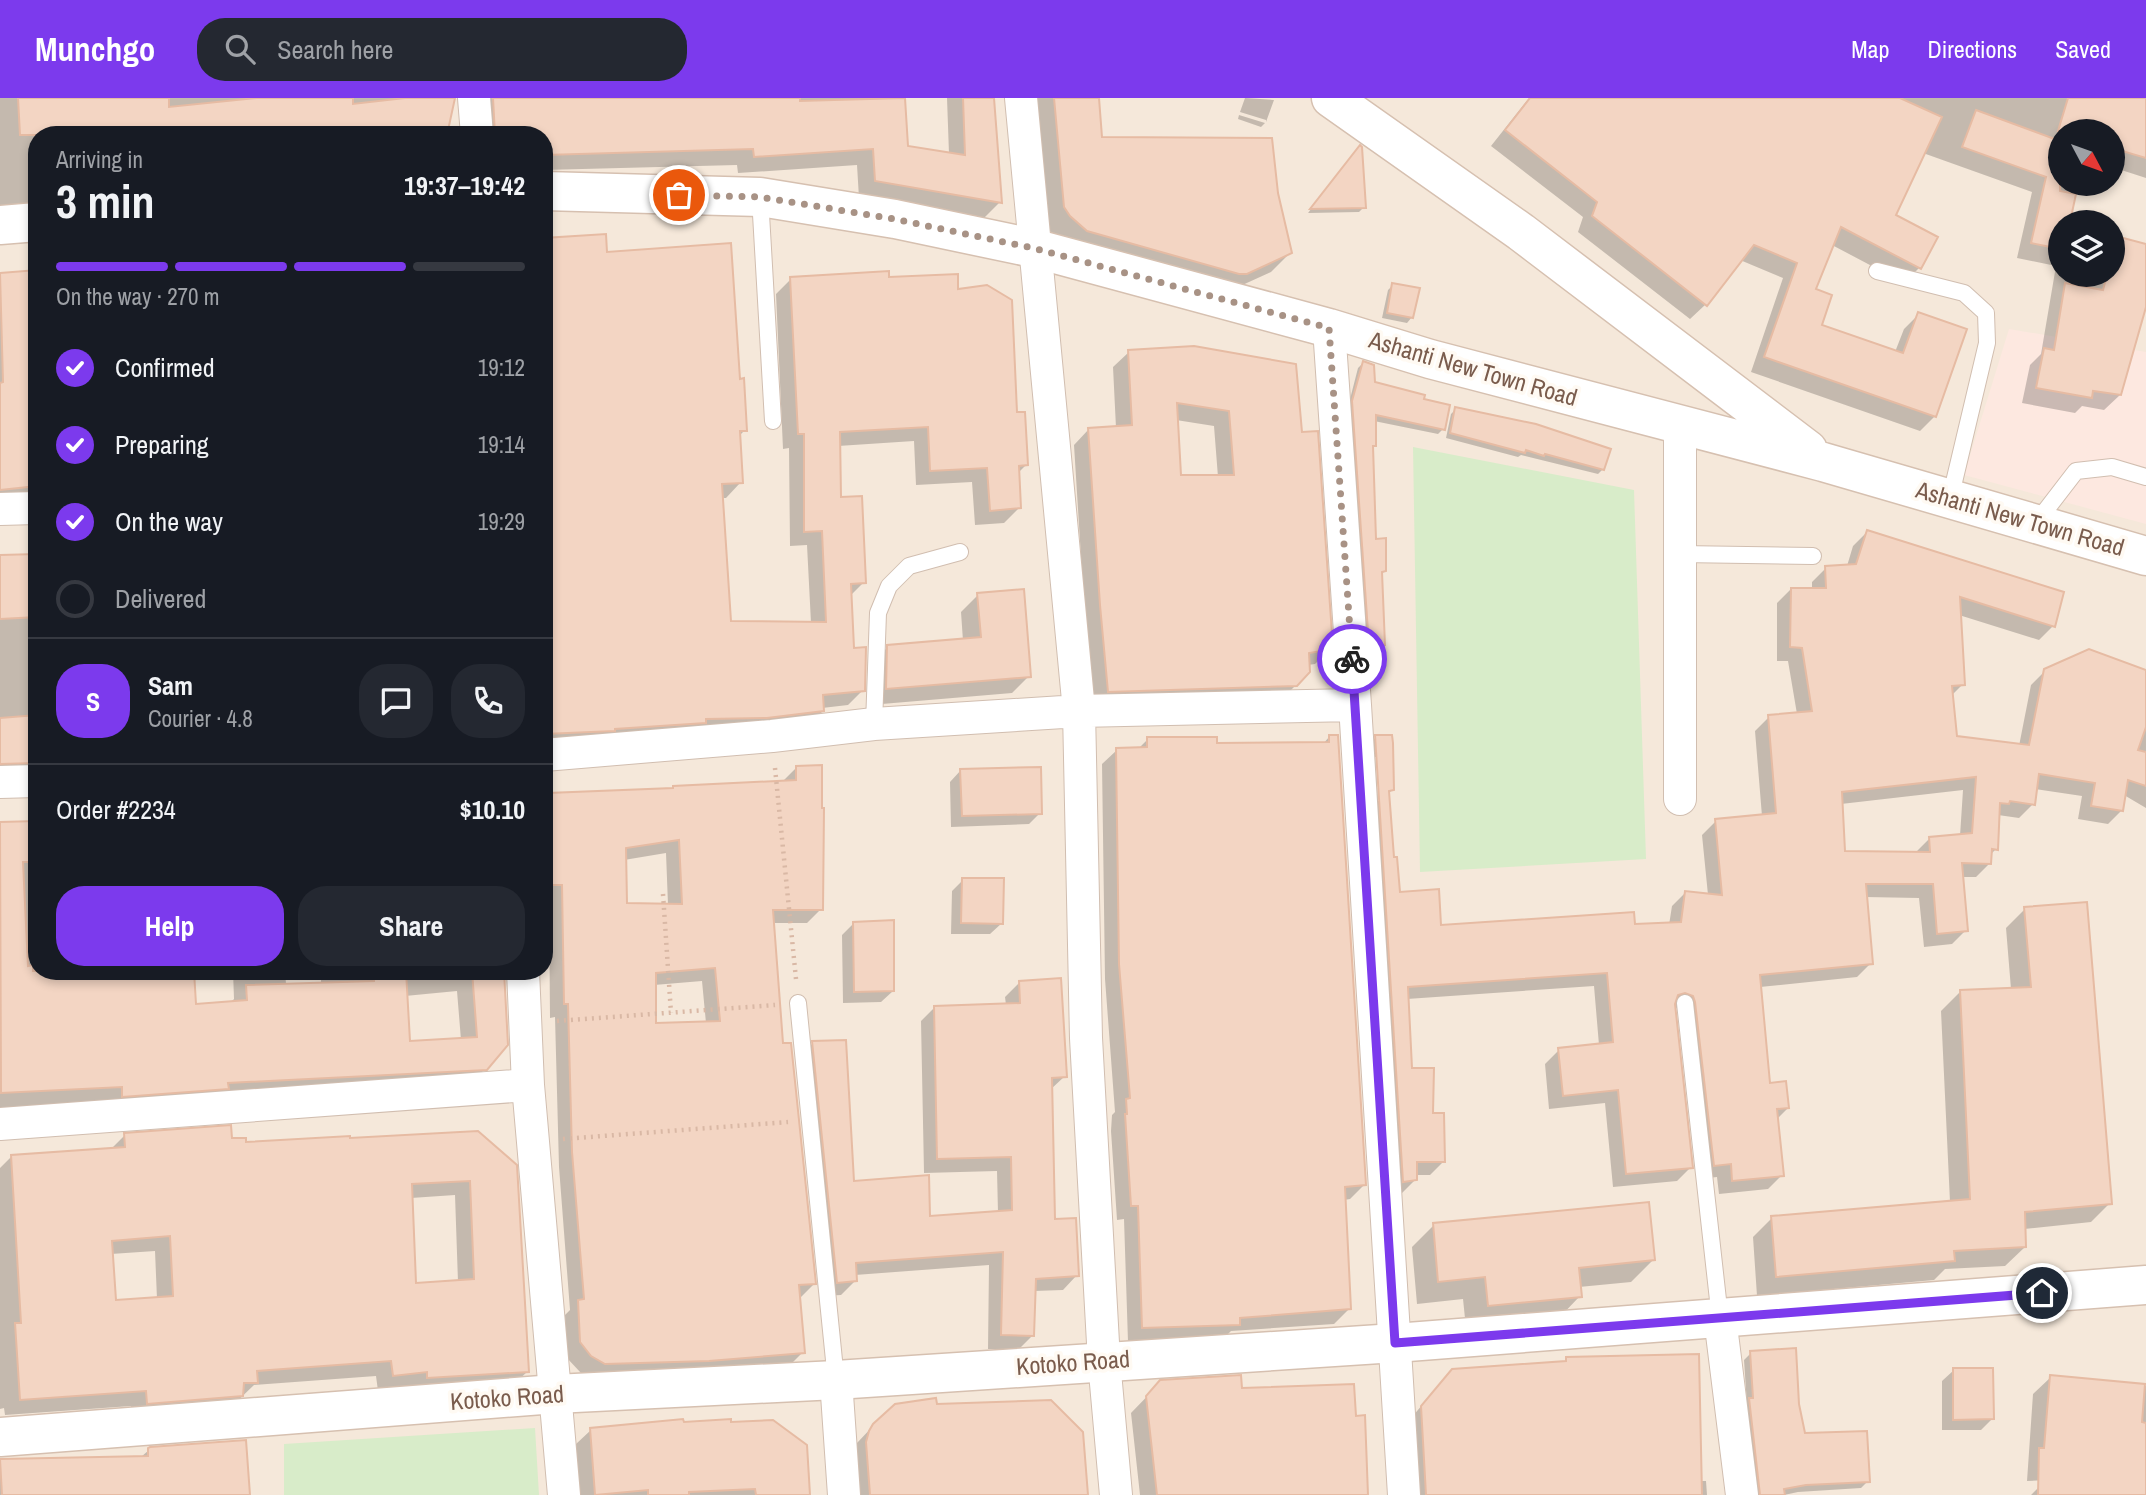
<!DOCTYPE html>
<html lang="en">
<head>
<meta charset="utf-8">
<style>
	:root { --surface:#171b24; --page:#242831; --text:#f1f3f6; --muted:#9ea1a6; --line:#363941; --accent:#7c3aed }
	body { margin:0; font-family:"Archivo Narrow",sans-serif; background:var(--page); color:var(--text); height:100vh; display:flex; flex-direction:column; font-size:26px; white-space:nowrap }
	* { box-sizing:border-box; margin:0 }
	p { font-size:23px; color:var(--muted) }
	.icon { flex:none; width:38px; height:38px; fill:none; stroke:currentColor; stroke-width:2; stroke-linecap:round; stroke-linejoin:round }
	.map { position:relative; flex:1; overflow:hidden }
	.panel { position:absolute; left:28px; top:28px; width:525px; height:854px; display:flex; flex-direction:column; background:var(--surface); border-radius:28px; box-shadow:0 4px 10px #0003 }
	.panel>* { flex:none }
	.needle { width:46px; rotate:131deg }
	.buttons { position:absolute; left:2048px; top:21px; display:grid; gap:14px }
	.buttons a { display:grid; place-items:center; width:77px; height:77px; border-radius:50%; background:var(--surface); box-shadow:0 4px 10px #0003; font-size:35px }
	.pin { position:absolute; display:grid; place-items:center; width:60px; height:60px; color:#fff; margin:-30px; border:4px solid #fff; border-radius:50%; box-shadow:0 2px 7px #0007 }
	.courier { position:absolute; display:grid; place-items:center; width:70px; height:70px; margin:-35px; border:5px solid #7c3aed; border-radius:50%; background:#fff; color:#222; box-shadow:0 2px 9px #0007 }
	.summary em { font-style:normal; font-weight:700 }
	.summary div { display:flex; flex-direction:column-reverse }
	.summary { display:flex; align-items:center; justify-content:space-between; height:119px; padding:0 28px }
	h1 { font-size:46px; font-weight:700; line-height:52px }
	.bar { display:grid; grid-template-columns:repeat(4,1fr); gap:10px 7px; align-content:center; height:84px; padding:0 28px }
	.bar i { height:9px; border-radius:5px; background:var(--line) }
	.bar .current { background:var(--accent) }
	.bar p { grid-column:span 4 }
	.line { display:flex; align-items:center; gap:18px; padding:0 28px; border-top:2px solid var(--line) }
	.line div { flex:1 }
	.round { display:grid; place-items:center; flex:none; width:74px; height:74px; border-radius:28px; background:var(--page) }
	ol { padding:0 28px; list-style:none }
	li { display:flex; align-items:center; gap:21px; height:77px }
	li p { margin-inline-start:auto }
	li .icon { padding:7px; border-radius:50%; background:var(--accent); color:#fff; stroke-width:4 }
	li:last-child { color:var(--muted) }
	li i { width:38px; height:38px; border:4px solid var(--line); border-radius:50% }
	.button { display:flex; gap:14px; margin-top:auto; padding:14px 28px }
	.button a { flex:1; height:80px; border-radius:28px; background:var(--accent); color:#fff; font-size:28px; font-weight:700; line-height:80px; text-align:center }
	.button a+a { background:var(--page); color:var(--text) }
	header { display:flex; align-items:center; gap:42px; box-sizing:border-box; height:98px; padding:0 35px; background:var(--accent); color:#fff }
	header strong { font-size:33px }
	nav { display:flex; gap:38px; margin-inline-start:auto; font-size:24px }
	.search { width:490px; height:63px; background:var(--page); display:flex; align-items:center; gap:18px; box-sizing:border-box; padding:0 24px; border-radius:28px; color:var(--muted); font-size:26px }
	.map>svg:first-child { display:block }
	.residential { fill:#f5e8da; fill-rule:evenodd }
	.commercial { fill:#fde8e0 }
	.green { fill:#d8ecc9 }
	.shadow { fill:#0003; fill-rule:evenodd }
	.building { fill:#f3d5c3; stroke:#e6bba3; stroke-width:2; fill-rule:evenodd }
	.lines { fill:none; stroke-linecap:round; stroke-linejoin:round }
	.lane-casing { stroke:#d1beb0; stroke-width:18 }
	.street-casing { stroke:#d1beb0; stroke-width:34 }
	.secondary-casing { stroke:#d6c0b0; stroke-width:41 }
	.path { stroke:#d9b8a5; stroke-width:4.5; stroke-dasharray:2 5; stroke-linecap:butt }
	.lane { stroke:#fff; stroke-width:16 }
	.street { stroke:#fff; stroke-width:32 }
	.secondary { stroke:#fff; stroke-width:38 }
	.done { stroke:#a89285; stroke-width:7; stroke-dasharray:0 12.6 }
	.route { stroke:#7c3aed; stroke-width:9 }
	.labels { text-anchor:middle; stroke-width:7; stroke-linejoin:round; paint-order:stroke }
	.street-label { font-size:24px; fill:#7a5c4d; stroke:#fffaf3 }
</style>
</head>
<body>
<header>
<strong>Munchgo</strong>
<div class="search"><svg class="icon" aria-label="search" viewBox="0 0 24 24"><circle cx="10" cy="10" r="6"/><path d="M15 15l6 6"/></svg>Search here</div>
<nav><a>Map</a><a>Directions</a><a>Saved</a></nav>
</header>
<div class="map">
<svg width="2146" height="1397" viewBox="0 0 2146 1397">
	<rect width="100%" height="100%" fill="#fdf6ec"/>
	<path class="residential" d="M0,0H2146V1397H0ZM2060,33H2112V86H2060ZM37,37H544V873H37ZM2060,124H2112V177H2060Z"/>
	<path class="commercial" d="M2009,231L2146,254V426L1964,377Z"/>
	<path class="green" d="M1413,349L1634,392L1646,761L1420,774Z
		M535,1330L539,1397H284V1346Z"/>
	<path class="shadow" d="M0,0H445L37,37V117L0,119Z
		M478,0H904L906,50L949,56L947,0H992L1000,104L983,121L859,100L857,67L738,75L737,67L544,72V37H479Z
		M1034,0H1097L1100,41L1290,155L1271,174L1227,194L1068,152L1045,128Z
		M1245,0L1274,2L1266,24V22L1240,14Z
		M1529,0H2146V80L2112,69V33H2060V86H2076L2068,124H2060V177H2112L2146,148V202L2120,297L2104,312L2082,308L2075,315L2022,305L2030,267L2041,256L2056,168L2017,160L2032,94L1923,55L1894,118L1936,140L1919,170L1904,185L1832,147L1813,192L1820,228L1895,254L1904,231L1919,216L1935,318L1920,333L1751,274L1783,180L1740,162L1705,207L1690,221L1578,134L1583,119L1491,48Z
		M1239,17L1265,25L1261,29L1238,21Z
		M1355,54L1364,109L1359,114L1308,115Z
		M544,142L606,156L738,283L745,332L739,338L741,384L726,400H721L730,525H811L807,447L790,448L789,350L783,351L776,196L791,181H888L957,193L1015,316L1026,367L1018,375L1020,409L1004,425L975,427L972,384L916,387L914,343L838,348L839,401L864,484L850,498L853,552L863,592L848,607L822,610L823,613L807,628L544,649Z
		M37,174V401L0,405V177Z
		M1393,187L1412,219L1407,225L1382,220L1388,192Z
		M1129,254L1300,336L1331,550L1315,566L1308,567L1296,587L1280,603L1093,609L1085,523L1074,347L1089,331L1116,330L1113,269ZM1176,322L1214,328L1218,379H1180Z
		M1363,265L1373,285L1422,303L1443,331L1438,336L1374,323L1375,347L1371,350L1374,443L1385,473L1380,477L1384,546L1379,552H1365L1348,309L1358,270Z
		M1456,311L1603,371L1598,376L1521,357L1518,359L1446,340L1451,316Z
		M1867,434L2053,528L2039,542L1959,517L1963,586L1951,598L1955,640L2019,648L2031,587L2046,572L2146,574V710L2124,697L2122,712L2108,726L2078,721L2082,698L2035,691L2033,706L2019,720L1998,717L1996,751L1990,757V765L1976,779H1961L1966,832L1952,846L1924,849L1919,800L1865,799L1871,865L1857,879L1760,889L1769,987L1788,1010L1777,1021L1782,1077L1768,1091L1719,1096L1717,1079L1700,1081L1682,918L1673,905L1691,1069L1677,1083L1613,1089L1605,1005L1549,1011L1545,966L1559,952L1599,947L1594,888L1407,901L1410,972L1432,1017L1444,1063L1430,1077H1415V1082L1401,1096L1390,1097L1362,653L1376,639L1392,692L1388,696L1392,761L1398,796L1440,829L1669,827L1672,808L1686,794L1708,797L1702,737L1716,723L1762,718L1755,633L1769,619L1797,616L1788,563H1777V505L1791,491L1812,492V484L1826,470L1847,468L1853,448ZM1375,659H1378L1381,703H1378ZM1963,692L1960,738L1929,741L1915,755H1843L1841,706Z
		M37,457V678L0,680V459Z
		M978,497L1029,578L1012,595L870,607L871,566L888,549L963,543L961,514Z
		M1329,639L1365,1086L1350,1101L1344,1102L1349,1211L1334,1226L1231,1233L1223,1241L1128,1244L1124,1121L1117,1122L1111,1033L1112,1017L1115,1014L1105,881L1102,666L1117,652L1138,651L1148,641L1215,647L1323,646Z
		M797,669L821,811L807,825H773L781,947L814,1186L800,1200L803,1254L789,1268L596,1280L581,1275L566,1259L565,1217L570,1212L559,1069L555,919L550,920L549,800H544V701L549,696L671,692L674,689L783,683ZM666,755L668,807H625L624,762ZM702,883L706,925L654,927V887Z
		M961,672L1040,715L1029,726L951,729L950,684Z
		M37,724V873L195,908L230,905L234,901L233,873H285L286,886L321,885V873H502L486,970L469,987L0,1010V726ZM457,893L461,942L408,945L405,898Z
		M963,782L1002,825L990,836H951L952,793Z
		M2025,811L2110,1105L2091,1124L2024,1131L2025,1149L2005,1168L1945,1171L1934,1182L1757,1198L1753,1139L1772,1120L1950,1104L1941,913L1960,894L2011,891L2006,830Z
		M854,825L893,893L881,904L843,905L842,837Z
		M1019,885L1065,978L1050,992L1053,1123L1077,1177L1063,1192L1034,1193L1033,1237L1019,1251H988L989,1167L855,1177V1183L841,1197L823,1198L799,959L813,945L852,1084L929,1120L998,1115L997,1073L924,1075L921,923L935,909L1006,907L1005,899Z
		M477,1035L528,1273L512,1288L378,1293L376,1278L254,1287L228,1312L132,1320L131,1308L5,1317L4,1310L0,1311V1070L11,1059L110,1052L125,1037L230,1042L245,1046ZM455,1097L458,1184L415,1187L411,1100ZM155,1153L157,1201L114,1204L111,1156Z
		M1434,1127L1653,1162L1631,1184L1579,1189L1580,1198L1558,1221L1466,1230L1463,1201L1417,1206L1412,1149Z
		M1751,1255L1797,1306L1804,1337L1868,1383L1861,1390L1798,1394L1784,1397H1753L1744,1262Z
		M1567,1261L1700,1383H1706L1707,1397H1411L1407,1325L1438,1288L1562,1265Z
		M1954,1272L1992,1321L1981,1332H1942V1283Z
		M2051,1279L2146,1288V1367L2135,1378L2027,1383L2033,1296Z
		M1161,1284L1241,1292L1356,1397H1140L1131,1315Z
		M936,1308L1086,1397H853V1351L857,1345L874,1327Z
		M682,1326H729L810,1397H579L576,1346L591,1332Z
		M149,1352L248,1397H0V1363L141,1359Z
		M2040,1388L2109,1397H2031Z"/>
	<path class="building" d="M18,0H169V9L256,0H353V6L405,0H455L447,37H20Z
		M493,0H800V3L905,0L908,48L965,57L963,0H994L1002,105L875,83L873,51L754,59L753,51L544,57V37H495Z
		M1054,0H1099L1102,39L1272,40L1278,95L1292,155L1247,176H1239L1087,133L1070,118L1064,109Z
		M1530,0H1900L1942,19L1896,117L1938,139L1921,171L1841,129L1816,191L1832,197L1822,227L1903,255L1918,214L1967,231L1936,319L1764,259L1797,165L1754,147L1707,208L1592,118L1597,104L1505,32Z
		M2068,0H2146V60L2112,50V33H2058Z
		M1976,12L2060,43V93L2076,96L2070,124H2060V151L2031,145L2046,79L1962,49Z
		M1360,47L1362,49L1366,110L1310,111Z
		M606,136L607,154L731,145L740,281L744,280L747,333H740L743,385L722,386L731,523L826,524L822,433L804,434V336H798L790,179L889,173V179L958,176V191L987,187L1012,202L1017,314H1025L1028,367L1019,368L1021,410L990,413L987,370L930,373L928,329L840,334L841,399L862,398L866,485L851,486L854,550L866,549L865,593L823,597L824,613L767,620L706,621V625L615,631V633L544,636V290H547L544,140Z
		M2112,137L2146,146V209L2121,297L2093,293L2092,300L2036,290L2044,250L2054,252L2065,185L2103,192L2107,177H2112Z
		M37,172V388L0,392V285L3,284L0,175Z
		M1392,185L1420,190L1413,220L1387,215Z
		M1194,248L1296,266L1302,334L1318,333L1333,551L1309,555L1310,574L1297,588L1108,594L1100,507L1088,330L1132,327L1128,252ZM1177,305L1229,313L1234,377H1181Z
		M1363,263L1374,267L1375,284L1425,297L1424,301L1450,307L1445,332L1376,317V348H1373L1376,441L1386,440V473L1382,474L1385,547L1369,548L1352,303Z
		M1455,309L1536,326L1611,351L1604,372L1545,356L1544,358L1526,352L1525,355L1450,335Z
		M1867,432L2064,494L2055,529L1960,499L1965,587L1952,588L1957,638L2029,647L2044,571L2089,551L2146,572V629L2138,652L2146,654V688L2128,682L2123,713L2091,708L2095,685L2039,676L2035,707L2010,703L2009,706L2000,705L1998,752L1992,751L1991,766L1962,765L1968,833L1937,836L1933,786H1866L1873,866L1760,877L1770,985L1786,983L1789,1010L1777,1011L1784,1078L1732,1083L1731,1066L1714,1068L1695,904L1693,898L1685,895L1678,897L1675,906L1693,1070L1626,1076L1618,992L1563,998L1558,950L1613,944L1607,875L1408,889L1412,970H1434L1433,1015H1444L1445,1064H1417V1082L1403,1084L1375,637H1392L1393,645L1394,692L1389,693L1394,759H1397L1400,794L1439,791L1441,827L1634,814L1635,826L1681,824L1685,793L1722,797L1715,721L1776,715L1768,617L1812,613L1802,550L1790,549L1791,490H1826L1825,468L1856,466ZM1976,679L1972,735L1929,739L1930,754L1845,753L1842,694Z
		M37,456V519L0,521V457Z
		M1024,491L1031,579L886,591L887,547L981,539L977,495Z
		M37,617V665L0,666V620Z
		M1329,637H1338L1366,1087L1345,1089L1351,1211L1240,1220V1227L1142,1230L1138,1108H1131L1125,1016H1127L1126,1001L1130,1000L1119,866L1116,650L1147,649V639H1217V645L1329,644Z
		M822,667V710H824L823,812H773L783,945H791L816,1186L799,1187L805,1255L709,1263L605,1266L591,1258L580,1244L578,1202L584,1201L572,1054L568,906H564L562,787H551L548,695L673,690V688L796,682V668ZM679,742L682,806L627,805L626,750ZM715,870L720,923L656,925V875Z
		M1041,669L1042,716L962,718L960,671Z
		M37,723V764H23L28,868L33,867V873H194L196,906L247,902L246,887L374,883V880H380V873H406L410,943L477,939L472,873H504L508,947L487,972L228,985L229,991L122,999V989L1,995L0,724Z
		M962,780H1004L1003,826L961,825Z
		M2087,804L2112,1106L2025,1114L2026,1149L1954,1153L1955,1163L1776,1179L1771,1118L1970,1101L1960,892L2031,889L2024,809Z
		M894,822V893L854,894L853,824Z
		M1061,880L1067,979L1052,980L1055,1121L1076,1120L1079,1178L1036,1181L1034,1238L1001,1237L1003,1154L856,1165L857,1183L837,1185L812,943L846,942L854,1083L929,1077L930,1118L1012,1112L1011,1059L937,1061L934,908L1020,905L1019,883Z
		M231,1027L232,1040H246V1044L350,1038V1040L478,1033L517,1067L529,1274L427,1280V1274L393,1278L391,1263L257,1273L258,1285H244L243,1298L147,1306L146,1293L20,1302L15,1225H21L11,1057L125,1049L124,1035ZM470,1083L474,1181L416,1185L412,1086ZM170,1138L173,1198L116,1202L112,1143Z
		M1649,1104L1655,1162L1579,1170L1582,1199L1488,1208L1485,1179L1438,1184L1433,1125Z
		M1796,1250L1799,1306L1805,1335L1867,1333L1870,1384L1806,1387L1784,1391L1785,1397H1760L1749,1300H1753L1750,1253Z
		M1699,1256L1702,1397H1426L1421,1308L1452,1271L1566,1263V1259Z
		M1953,1270H1993L1994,1321L1953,1322Z
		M1241,1277L1242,1290L1354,1286L1356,1318L1365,1317L1368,1397H1157L1146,1298L1160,1282Z
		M2050,1277L2145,1286L2142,1324L2146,1325V1397H2038L2039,1350H2044Z
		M936,1300L937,1306L1051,1302L1083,1334L1088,1397H870L866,1344L869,1333L873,1326L895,1306Z
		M683,1321L684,1324L731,1321V1324L773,1322L807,1347L810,1397H756L755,1391L689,1394V1397H648V1392L595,1397L590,1330Z
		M246,1342L250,1397H2L0,1361L148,1358V1350L150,1349Z"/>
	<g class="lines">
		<g class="lane-casing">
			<path id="lane" d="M760,99L773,323
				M1877,173L1964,195L1986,215L1987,245L1950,401
				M2036,425L2076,373L2112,369L2146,379
				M1680,456L1813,458
				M874,626L878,515L889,488L909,468L960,454
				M798,905L836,1282
				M1685,905L1720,1220"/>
		</g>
		<g class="street-casing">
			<path id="street" d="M474,0L477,37
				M1021,0L1079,613L1086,940L1104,1263L1116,1397
				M1329,230L1355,607L1404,1397
				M0,411L37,410
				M544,657L772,638L874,626L1079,613L1355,607
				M0,684L37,683
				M1680,701V327
				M523,873L528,987L564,1397
				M0,1026L528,987
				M1720,1220L1742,1397
				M836,1282L844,1397"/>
		</g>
		<g class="secondary-casing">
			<path id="secondary" d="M1331,0L1521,134L1808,352
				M544,93L760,99L895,121L1033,150L1329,230L1430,261L1823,364L2146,458
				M0,127L37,124
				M0,1339L555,1296L836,1282L1395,1245L2146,1187"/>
		</g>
		<path class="path" d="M775,670L796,881
			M663,796L671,915
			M557,923L775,907
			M563,1041L788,1024"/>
		<use href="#lane" class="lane"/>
		<use href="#street" class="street"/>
		<use href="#secondary" class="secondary"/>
	</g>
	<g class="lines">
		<path class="done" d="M679,97L760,99L894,121L1033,150L1329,230L1352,561"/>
		<path class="route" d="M1352,561L1395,1245L2042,1195"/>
	</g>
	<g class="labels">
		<g class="street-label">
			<text transform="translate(1473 271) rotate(16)" y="8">Ashanti New Town Road</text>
			<text transform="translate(2020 421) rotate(16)" y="8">Ashanti New Town Road</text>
			<text transform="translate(1073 1265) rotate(-4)" y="8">Kotoko Road</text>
			<text transform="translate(507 1300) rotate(-4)" y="8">Kotoko Road</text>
		</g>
	</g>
</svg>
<div class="buttons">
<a><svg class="needle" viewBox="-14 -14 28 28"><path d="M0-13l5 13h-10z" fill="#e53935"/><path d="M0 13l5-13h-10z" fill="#9ea1a6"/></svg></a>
<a><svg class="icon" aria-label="layers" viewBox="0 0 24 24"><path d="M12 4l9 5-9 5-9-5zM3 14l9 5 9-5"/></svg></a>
</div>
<div class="pin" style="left:679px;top:97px;background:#ea580c"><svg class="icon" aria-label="bag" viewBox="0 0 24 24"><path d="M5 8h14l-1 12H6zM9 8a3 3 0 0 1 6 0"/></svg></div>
<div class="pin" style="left:2042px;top:1195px;background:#1f2937"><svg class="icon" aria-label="home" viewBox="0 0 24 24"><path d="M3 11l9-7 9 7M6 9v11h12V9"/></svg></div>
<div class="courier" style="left:1352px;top:561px"><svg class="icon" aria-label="bike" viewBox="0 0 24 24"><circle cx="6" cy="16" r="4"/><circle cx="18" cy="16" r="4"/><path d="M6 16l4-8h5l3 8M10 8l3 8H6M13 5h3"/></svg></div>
<section class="panel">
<div class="summary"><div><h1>3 min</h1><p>Arriving in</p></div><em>19:37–19:42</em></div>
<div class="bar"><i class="current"></i><i class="current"></i><i class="current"></i><i></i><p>On the way · 270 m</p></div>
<ol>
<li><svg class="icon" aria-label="check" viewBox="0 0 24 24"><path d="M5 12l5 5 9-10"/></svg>Confirmed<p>19:12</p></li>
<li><svg class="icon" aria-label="check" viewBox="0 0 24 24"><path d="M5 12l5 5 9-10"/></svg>Preparing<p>19:14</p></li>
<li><svg class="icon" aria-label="check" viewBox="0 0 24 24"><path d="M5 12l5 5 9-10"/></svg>On the way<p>19:29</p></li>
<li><i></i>Delivered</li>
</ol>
<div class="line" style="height:126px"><b class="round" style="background:var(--accent);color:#fff">S</b><div><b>Sam</b><p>Courier · 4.8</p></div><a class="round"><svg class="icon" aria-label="chat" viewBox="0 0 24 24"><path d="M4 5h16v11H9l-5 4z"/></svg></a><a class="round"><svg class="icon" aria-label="phone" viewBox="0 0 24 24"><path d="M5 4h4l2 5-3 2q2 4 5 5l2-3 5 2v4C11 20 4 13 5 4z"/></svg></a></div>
<div class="line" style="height:91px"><div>Order #2234</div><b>$10.10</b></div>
<div class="button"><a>Help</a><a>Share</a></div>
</section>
</div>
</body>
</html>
